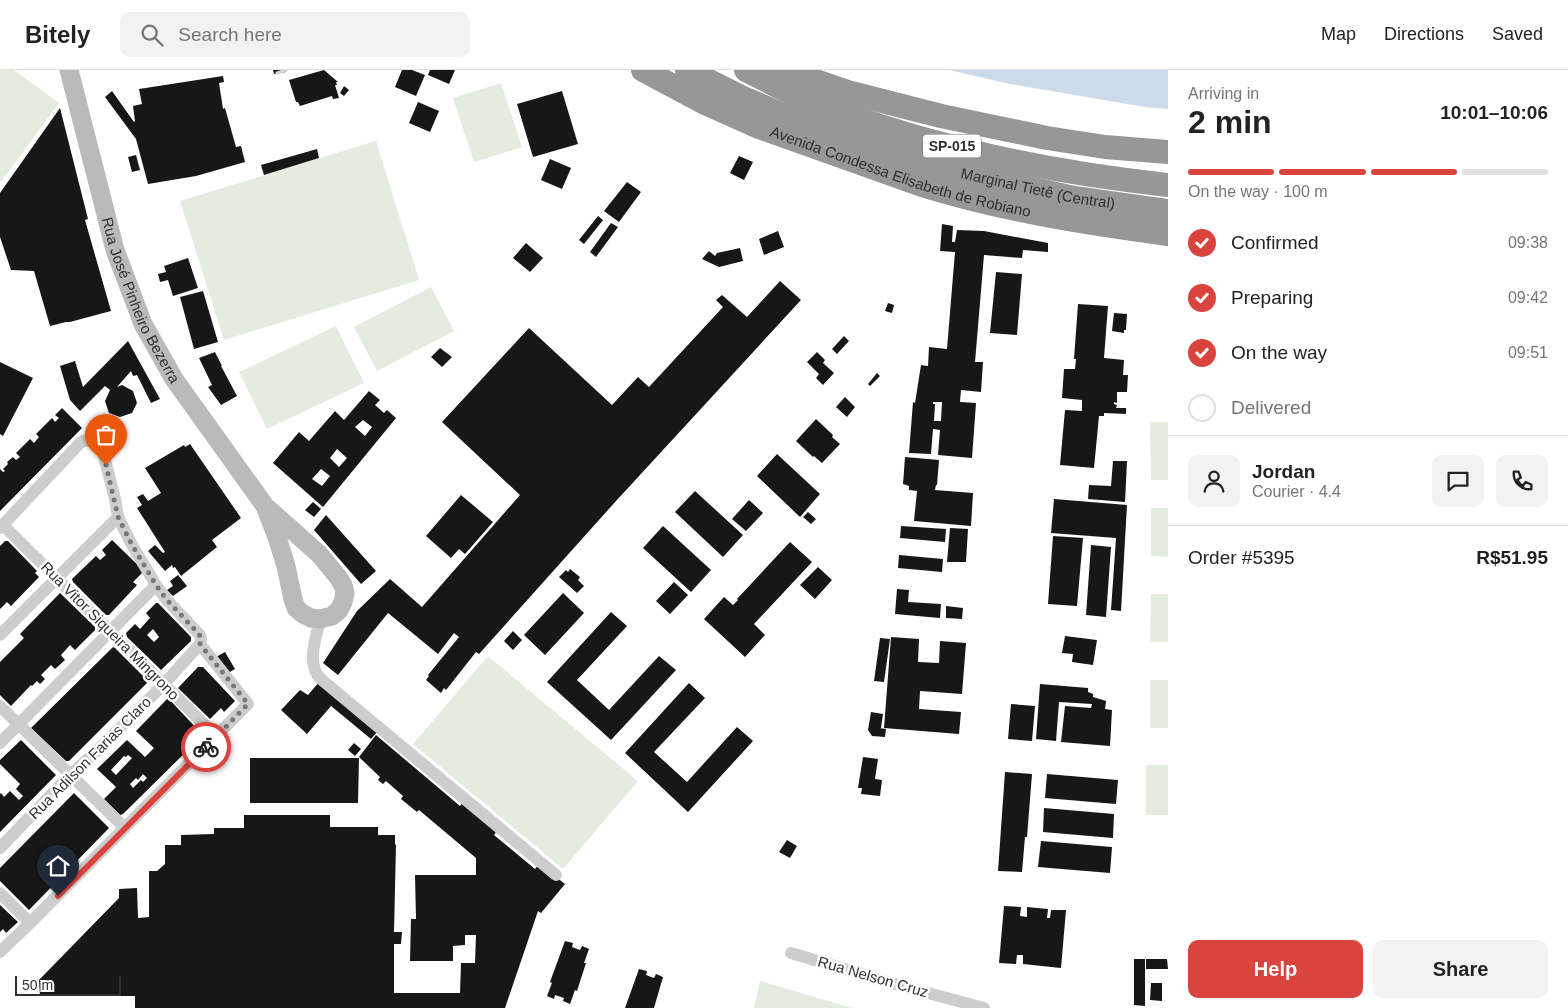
<!DOCTYPE html>
<html lang="en">
<head>
<meta charset="utf-8">
<style>
	:root { --surface:#fff; --page:#f2f2f2; --text:#222; --muted:#767676; --line:#e0e0e0; --accent:#da443e }
	body { margin:0; font-family:Helvetica,sans-serif; background:var(--page); color:var(--text); height:100vh; display:flex; flex-direction:column; font-size:19px; white-space:nowrap }
	* { box-sizing:border-box; margin:0 }
	p { font-size:16px; color:var(--muted) }
	.icon { flex:none; width:28px; height:28px; fill:none; stroke:currentColor; stroke-width:2; stroke-linecap:round; stroke-linejoin:round }
	.map { position:relative; flex:1; overflow:hidden }
	.details { display:flex; flex-direction:column; background:var(--surface); width:400px }
	.details>* { flex:none }
	.scale { position:absolute; left:15px; bottom:12px; width:106px; box-sizing:border-box; padding-left:5px; border:2px solid #303030; border-top:0; font-size:14px; line-height:18px; white-space:nowrap; color:#303030; -webkit-text-stroke:4px #fff; paint-order:stroke }
	.pin { position:absolute; display:grid; place-items:center; width:42px; height:42px; color:#fff; margin:-51px -21px; border-radius:50% 50% 50% 0; rotate:-45deg; box-shadow:0 0 5px #0007 }
	.pin .icon { rotate:45deg }
	.courier { position:absolute; display:grid; place-items:center; width:50px; height:50px; margin:-25px; border:4px solid #da443e; border-radius:50%; background:#fff; color:#222; box-shadow:0 1px 6px #0007 }
	.overview em { font-style:normal; font-weight:700 }
	.overview div { display:flex; flex-direction:column-reverse }
	.overview { display:flex; align-items:center; justify-content:space-between; height:85px; padding:0 20px }
	h1 { font-size:32px; font-weight:700; line-height:38px }
	.bar { display:grid; grid-template-columns:repeat(4,1fr); gap:8px 5px; align-content:center; height:60px; padding:0 20px }
	.bar i { height:6px; border-radius:4px; background:var(--line) }
	.bar .on { background:var(--accent) }
	.bar p { grid-column:span 4 }
	.line { display:flex; align-items:center; gap:12px; padding:0 20px; border-top:1px solid var(--line) }
	.line div { flex:1 }
	.round { display:grid; place-items:center; flex:none; width:52px; height:52px; border-radius:10px; background:var(--page) }
	ol { padding:0 20px; list-style:none }
	li { display:flex; align-items:center; gap:15px; height:55px }
	li p { margin-inline-start:auto }
	li .icon { padding:5px; border-radius:50%; background:var(--accent); color:#fff; stroke-width:4 }
	li:last-child { color:var(--muted) }
	li i { width:28px; height:28px; border:2px solid var(--line); border-radius:50% }
	.cta { display:flex; gap:10px; margin-top:auto; padding:10px 20px }
	.cta a { flex:1; height:58px; border-radius:10px; background:var(--accent); color:#fff; font-size:20px; font-weight:700; line-height:58px; text-align:center }
	.cta a+a { background:var(--page); color:var(--text) }
	header { display:flex; align-items:center; gap:30px; box-sizing:border-box; height:70px; padding:0 25px; background:var(--surface); border-bottom:1px solid var(--line) }
	header strong { font-size:24px }
	nav { display:flex; gap:28px; margin-inline-start:auto; font-size:18px }
	.search { width:350px; height:45px; background:var(--page); display:flex; align-items:center; gap:12px; box-sizing:border-box; padding:0 18px; border-radius:10px; color:var(--muted); font-size:19px }
	main { display:flex; flex:1; min-height:0 }
	.map>svg:first-child { display:block }
	.green { fill:#e4ecdf }
	.water { fill:#ccdbea }
	.building { fill:#171717; fill-rule:evenodd }
	.lines { fill:none; stroke-linecap:round; stroke-linejoin:round }
	.street-tunnel { stroke:#d6d6d6; stroke-width:12; stroke-dasharray:12 6; stroke-linecap:butt }
	.street { stroke:#cdcdcd; stroke-width:12 }
	.secondary { stroke:#bababa; stroke-width:19 }
	.highway { stroke:#979797; stroke-width:24 }
	.done { stroke:#787878; stroke-width:5; stroke-dasharray:0 9 }
	.route { stroke:#da443e; stroke-width:6 }
	.labels { text-anchor:middle; stroke-width:5; stroke-linejoin:round; paint-order:stroke }
	.shield { fill:#fff; stroke:#6e6e6e; stroke-width:1 }
	.shield-label { font-size:14px; font-weight:bold; fill:#303030 }
	.street-label { font-size:15px; fill:#303030; stroke:#fff }
</style>
</head>
<body>
<header>
<strong>Bitely</strong>
<div class="search"><svg class="icon" aria-label="search" viewBox="0 0 24 24"><circle cx="10" cy="10" r="6"/><path d="M15 15l6 6"/></svg>Search here</div>
<nav><a>Map</a><a>Directions</a><a>Saved</a></nav>
</header>
<main>
<div class="map">
<svg width="1168" height="938" viewBox="0 0 1168 938">
	<rect width="100%" height="100%" fill="#fff"/>
	<path class="green" d="M0,0H14L59,33L0,113Z
		M501,13L522,77L474,92L453,28Z
		M376,71L419,210L224,270L180,131Z
		M431,217L454,261L377,301L354,257Z
		M336,256L364,313L267,359L239,302Z
		M1150,352H1168V410H1151Z
		M1151,438H1168V487L1151,486Z
		M1151,524H1168V572H1150Z
		M488,586L638,711L563,799L413,674Z
		M1150,610H1168V658H1150Z
		M1146,695H1168V745H1146Z
		M760,911L852,938H754Z"/>
	<path class="water" d="M949,0H1168V39L1145,37L1010,14Z"/>
	<path class="building" d="M273,0H286V2L274,4Z
		M324,0L338,12H336L337,15H335L339,28L333,29L332,26L300,36L298,32H296L289,10Z
		M402,0H412L425,5L416,26L395,17Z
		M430,0H455L449,14L428,5Z
		M223,6L224,12L219,13L223,39L225,38L236,77L241,76L245,92L196,106L148,114L136,69L105,27L112,21L134,52L135,51L133,36L142,34L139,19Z
		M344,16L349,20L344,26L340,23Z
		M562,21L578,74L533,87L517,34Z
		M418,32L439,41L430,62L409,53Z
		M60,38L88,149L85,150L111,241L70,252H66L50,256L34,201L11,200L0,167V123Z
		M317,79L319,88L264,105L261,95Z
		M136,85L140,100L132,102L128,87Z
		M739,86L753,92L744,110L730,103Z
		M550,89L571,98L562,119L541,110Z
		M627,112L641,122L619,152L604,141Z
		M598,146L603,150L584,174L579,170Z
		M611,153L618,157L596,187L590,182Z
		M942,154L953,156L952,172H955L957,160L984,161L1048,173V182L1023,180L1022,188L984,185L975,292H983L981,322L961,320L960,332L976,333L972,388L938,385L940,360L933,359L931,384L909,383L913,332L915,333L921,295L928,296L929,277L947,279L955,182L940,181ZM933,332H942L941,351H934L935,334H933Z
		M778,161L784,177L764,185L759,169Z
		M526,173L543,188L530,202L513,188Z
		M740,178L743,191L719,197L702,189L709,181L715,186L717,183Z
		M188,188L198,218L173,226L168,210L160,212L158,204L166,202L164,196Z
		M996,202L1022,204L1017,265L990,263Z
		M780,211L801,230L616,431L479,584L476,582L446,620L444,618L441,623L426,610L429,606L428,605L459,567L454,563L438,584L388,543L338,605L323,593L357,541L390,509L422,537L520,425L442,352L529,258L612,335L638,307L649,317L723,237L716,230L722,225L747,247Z
		M203,221L218,272L194,279L180,227Z
		M888,233L894,235L892,243L885,241Z
		M1078,234L1108,236L1104,288L1124,290L1123,305H1128L1127,322H1117V333L1114,332V334L1117,335L1116,338H1126V344L1104,343V346H1099L1094,398L1060,395L1065,340L1082,341V330L1062,328L1064,299H1075L1076,289H1074Z
		M1114,243L1127,244L1126,260H1124V263L1112,261Z
		M844,266L849,271L837,284L832,279Z
		M128,271L160,329L151,333L137,305L133,306L131,301L117,317L122,315L133,321L137,333L132,343L120,347L109,343L105,331L110,320L105,316L80,341L70,330L60,296L75,291L83,317Z
		M440,278L452,287L442,297L431,287Z
		M215,282L222,296H221L237,326L221,335L208,317L212,315L199,288Z
		M817,282L825,290L823,293L834,303L823,315L816,308L819,304L807,292Z
		M0,292L33,308L3,366L0,364Z
		M877,303L880,306L870,316L868,314Z
		M369,321L380,330L375,335L384,343L387,340L396,348L323,437L273,393L299,362L309,371L335,341L344,350ZM363,350L372,357L365,366L355,357ZM337,379L347,388L339,397L330,388ZM321,399L330,406L322,416L312,409Z
		M845,327L855,337L847,347L836,337Z
		M62,338L82,358L0,441V399L3,402L5,401L3,399L8,394L7,392L13,387L16,390L20,387L16,383L30,369L34,373L39,367L36,364L52,348L55,352L59,348L55,345Z
		M816,349L833,365L832,367L840,374L822,393L814,386L813,387L796,371Z
		M190,374L241,448L212,470L217,477L181,506L175,497L173,498L172,495L165,501L148,481L155,475L163,483L165,482L137,438L142,435L137,427L143,424L148,431L161,423L145,398L184,375L185,377Z
		M777,384L820,424L800,447L757,406Z
		M905,387L939,390L937,415H936L935,420L973,423L971,456L914,451L917,421L909,420V416L903,414Z
		M1113,391H1127L1125,432L1088,429L1089,415L1111,416Z
		M695,421L743,465L723,487L675,442Z
		M461,425L493,452L465,484L459,479L451,488L426,466Z
		M1054,429L1127,435L1121,541L1111,540L1116,468L1051,463Z
		M749,430L763,443L746,461L732,449Z
		M313,432L321,439L314,447L305,440Z
		M808,442L816,449L811,454L803,447Z
		M326,445L376,501L361,514L314,460Z
		M663,456L711,500L691,522L643,478Z
		M901,456L946,459L945,472L900,468Z
		M950,458L968,459L966,492H947Z
		M1053,466L1083,468L1077,536L1048,534Z
		M112,470L144,501L133,512L137,515L109,545H106L73,512L72,509L96,486L100,490L106,485L102,480Z
		M5,471H8L37,501L35,503L39,507L11,536L7,532L0,539V476Z
		M790,472L812,492L754,554L765,565L745,587L704,549L724,527L733,535L738,530L737,529Z
		M1091,475L1111,477L1106,547L1086,545Z
		M899,485L943,489L942,502L898,498Z
		M818,497L832,510L815,529L800,515Z
		M570,499L580,507L578,510L584,516L577,523L559,507L566,500L568,502Z
		M178,505L187,516L173,526L167,520L173,516L170,511Z
		M674,512L688,525L670,544L656,531Z
		M897,519L909,520L908,532L941,534L940,548L895,544Z
		M60,523L95,557V560L75,580L70,575L61,585L65,590L55,599L51,595L41,605L45,609L40,614L37,611L32,616L31,615L11,636L0,625V592L24,568L20,564Z
		M563,523L584,543L545,585L524,565Z
		M156,533H158L191,567V571L161,600L127,567L126,563L135,554L140,559L150,548L146,543ZM153,559L159,567L154,572L147,565Z
		M946,536L963,538L962,549L946,548Z
		M611,542L627,556L577,610L609,640L659,586L676,600L611,670L547,612Z
		M513,561L522,570L513,580L504,571Z
		M1065,566L1097,570L1093,595L1072,592L1073,584L1062,583Z
		M891,567L919,569L918,592L939,593L940,571L966,573L962,624L920,621L919,639L961,642L959,664L884,658Z
		M880,568L890,569L884,612L874,611Z
		M113,577L115,578L147,610V613L69,691H66L31,658Z
		M225,582L235,599L228,603L216,587Z
		M198,597H203L235,631L224,642L221,638L210,649L178,618Z
		M320,611L379,660L371,669L331,636L307,664L281,640L300,620L308,625Z
		M689,613L705,628L654,682L687,712L737,657L753,671L688,742L625,683Z
		M1040,614L1088,618V622L1093,624V627L1106,631L1105,639L1112,640L1110,676L1061,672L1065,636L1091,638L1092,634L1059,632L1056,671L1036,669Z
		M168,628L201,663V667L123,744L120,745L104,729L116,717L97,699L127,670L145,687L154,678L136,661ZM128,685L132,688L116,705L111,700L124,686L126,687ZM143,704L147,708L143,712L141,710L133,718L130,714L136,708L138,710Z
		M1011,634L1035,636L1032,671L1008,669Z
		M871,642L883,644L881,658H879L886,659L885,667L872,666L868,660Z
		M376,665L460,736L464,731L498,759L494,765L535,799L539,794L565,814L541,843L538,841L505,938H135V926H40L39,910L119,828V819L137,818L138,848L149,847V801H157L165,794V775H181V765L214,764V758H244V745H330V757H378V765H395V774L396,775L394,862H402L401,874H394V923H460L461,893H475L476,865H465V875L453,876V891H410L411,849H416L415,805H476V788L419,740L417,742L401,729L403,726L386,711L383,714L378,710L380,707L359,687Z
		M21,670L56,705L0,762V724L1,723L4,727L10,721L19,730L23,726L16,719L20,714L0,694V690Z
		M354,673L361,679L355,686L348,680Z
		M863,687L878,689L875,709L882,710L880,726L861,724L862,718H858Z
		M250,688H359L358,733H250Z
		M1005,702L1032,704L1027,767H1025L1022,802L998,801Z
		M1047,704L1118,710L1116,734L1045,728Z
		M74,723L109,758L29,840L0,811V798Z
		M1044,738L1114,744L1113,768L1043,762Z
		M787,770L797,776L790,788L779,782Z
		M1041,771L1112,777L1110,803L1038,797Z
		M0,835L18,852L6,863L3,859L0,862Z
		M1004,836L1021,837L1020,846L1027,847V837L1048,839L1047,848H1050L1051,840H1066L1061,898L1023,894V885H1017L1016,894L999,893Z
		M565,871L573,873L572,877L580,880L582,876L589,879L584,893H586L577,921L575,920L570,934L563,931L564,928L555,925L554,929L547,926L552,913L550,912Z
		M1134,889H1145V936L1134,935Z
		M1146,889H1167L1168,899H1146Z
		M639,899L647,901L646,905L654,908L656,904L663,907L654,938H625Z
		M1151,913H1162V931L1150,930Z"/>
	<g class="lines">
		<path class="street-tunnel" d="M281,0L282,3"/>
		<path class="street" d="M3,455L216,666
			M0,458L81,372C89,368 96,372 102,378L115,429L118,447L132,475L156,515L166,529L199,564L201,568L200,574L248,634L30,853L0,882
			M320,549C317,565 309,585 315,600C316,604 319,607 322,610L556,805
			M0,565L118,447
			M0,636L125,758
			M0,673L156,515
			M0,778L71,704L100,678L164,614L200,574
			M0,823L30,853
			M791,883L891,913L984,938"/>
		<path class="secondary" id="s1" d="M69,0L115,180L143,254L174,309L265,436L277,467L286,496L293,529L296,538L303,544L311,548L320,549L332,546L339,540L343,532L345,523L343,515L338,507L319,484L265,436"/>
		<g class="highway">
			<path id="s2" d="M643,0L703,32L759,57L922,115C1003,140 1085,153 1168,164"/>
			<path id="s3" d="M687,0L743,28L795,50L857,73L956,102L1074,128L1168,141"/>
			<path d="M746,0C766,10 787,22 808,30C923,76 1045,102 1168,115"/>
			<path d="M783,0L851,23L941,46L1047,68L1105,77L1168,82"/>
		</g>
	</g>
	<g class="lines">
		<path class="done" d="M106,395L118,447L132,475L156,515L166,529L199,564L201,568L200,574L248,634L206,677"/>
		<path class="route" d="M58,826L206,677"/>
	</g>
	<g class="labels">
		<rect class="shield" x="923" y="64.5" width="58" height="23" rx="4"/>
		<g class="shield-label">
			<text x="952" y="81">SP-015</text>
		</g>
		<g class="street-label">
			<text dy="5" stroke="none"><textPath href="#s2" startOffset="278">Avenida Condessa Elisabeth de Robiano</textPath></text>
			<text dy="5" stroke="none"><textPath href="#s3" startOffset="372">Marginal Tietê (Central)</textPath></text>
			<text dy="5" stroke="none"><textPath href="#s1" startOffset="242">Rua José Pinheiro Bezerra</textPath></text>
			<text transform="translate(110 561) rotate(45)" y="5">Rua Vitor Siqueira Mingrono</text>
			<text transform="translate(90 688) rotate(-45)" y="5">Rua Adilson Farias Claro</text>
			<text transform="translate(873 907) rotate(16)" y="5">Rua Nelson Cruz</text>
		</g>
	</g>
</svg>
<div class="scale">50 m</div>
<div class="pin" style="left:106px;top:395px;background:#ea580c"><svg class="icon" aria-label="bag" viewBox="0 0 24 24"><path d="M5 8h14l-1 12H6zM9 8a3 3 0 0 1 6 0"/></svg></div>
<div class="pin" style="left:58px;top:826px;background:#1f2937"><svg class="icon" aria-label="home" viewBox="0 0 24 24"><path d="M3 11l9-7 9 7M6 9v11h12V9"/></svg></div>
<div class="courier" style="left:206px;top:677px"><svg class="icon" aria-label="bike" viewBox="0 0 24 24"><circle cx="6" cy="16" r="4"/><circle cx="18" cy="16" r="4"/><path d="M6 16l4-8h5l3 8M10 8l3 8H6M13 5h3"/></svg></div>
</div>
<section class="details">
<div class="overview"><div><h1>2 min</h1><p>Arriving in</p></div><em>10:01–10:06</em></div>
<div class="bar"><i class="on"></i><i class="on"></i><i class="on"></i><i></i><p>On the way · 100 m</p></div>
<ol>
<li><svg class="icon" aria-label="check" viewBox="0 0 24 24"><path d="M5 12l5 5 9-10"/></svg>Confirmed<p>09:38</p></li>
<li><svg class="icon" aria-label="check" viewBox="0 0 24 24"><path d="M5 12l5 5 9-10"/></svg>Preparing<p>09:42</p></li>
<li><svg class="icon" aria-label="check" viewBox="0 0 24 24"><path d="M5 12l5 5 9-10"/></svg>On the way<p>09:51</p></li>
<li><i></i>Delivered</li>
</ol>
<div class="line" style="height:90px"><a class="round"><svg class="icon" aria-label="person" viewBox="0 0 24 24"><circle cx="12" cy="8" r="4"/><path d="M4 21q1-7 8-7t8 7"/></svg></a><div><b>Jordan</b><p>Courier · 4.4</p></div><a class="round"><svg class="icon" aria-label="chat" viewBox="0 0 24 24"><path d="M4 5h16v11H9l-5 4z"/></svg></a><a class="round"><svg class="icon" aria-label="phone" viewBox="0 0 24 24"><path d="M5 4h4l2 5-3 2q2 4 5 5l2-3 5 2v4C11 20 4 13 5 4z"/></svg></a></div>
<div class="line" style="height:65px"><div>Order #5395</div><b>R$51.95</b></div>
<div class="cta"><a>Help</a><a>Share</a></div>
</section>
</main>
</body>
</html>
